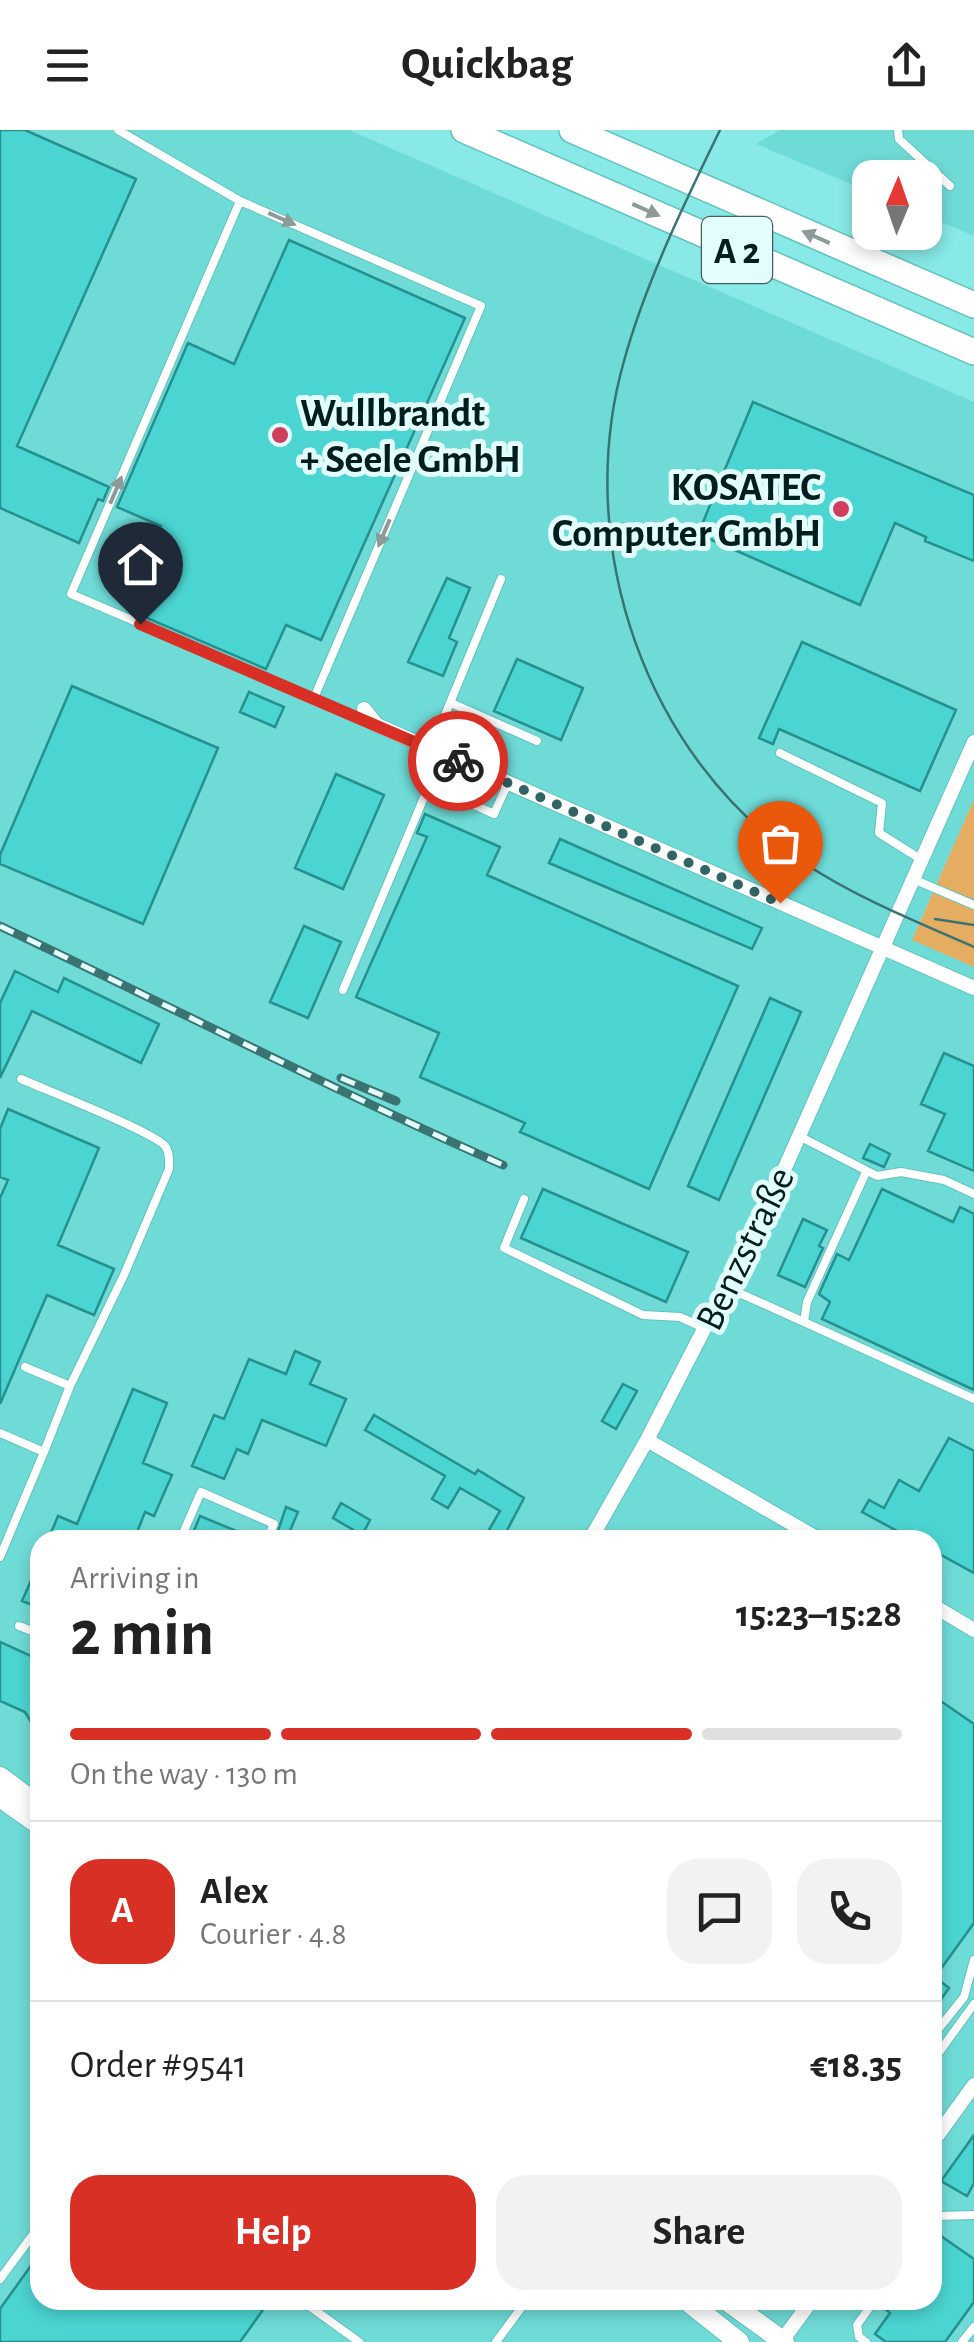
<!DOCTYPE html>
<html lang="en">
<head>
<meta charset="utf-8">
<style>
	:root { --surface:#fff; --page:#f2f2f2; --text:#222; --muted:#767676; --line:#e0e0e0; --accent:#d93025 }
	body { margin:0; font-family:"Alegreya Sans",sans-serif; background:var(--page); color:var(--text); height:100vh; display:flex; flex-direction:column; font-size:38px; white-space:nowrap }
	* { box-sizing:border-box; margin:0 }
	p { font-size:32px; color:var(--muted) }
	.icon { flex:none; width:55px; height:55px; fill:none; stroke:currentColor; stroke-width:2; stroke-linecap:round; stroke-linejoin:round }
	.map { position:relative; flex:1; overflow:hidden }
	.details { position:absolute; left:30px; top:1400px; width:912px; height:780px; display:flex; flex-direction:column; background:var(--surface); border-radius:30px; box-shadow:0 5px 15px #0003 }
	.details>* { flex:none }
	.needle { width:65px; rotate:2deg }
	.controls { position:absolute; left:852px; top:30px; display:grid; gap:20px }
	.controls a { display:grid; place-items:center; width:90px; height:90px; border-radius:20px; background:var(--surface); box-shadow:0 5px 15px #0003; font-size:50px }
	.pin { position:absolute; display:grid; place-items:center; width:85px; height:85px; color:#fff; margin:-102px -42px; border-radius:50% 50% 50% 0; rotate:-45deg; box-shadow:0 0 10px #0007 }
	.pin .icon { rotate:45deg }
	.courier { position:absolute; display:grid; place-items:center; width:100px; height:100px; margin:-50px; border:8px solid #d93025; border-radius:50%; background:#fff; color:#222; box-shadow:0 2px 12px #0007 }
	.headline em { font-style:normal; font-weight:700 }
	.headline div { display:flex; flex-direction:column-reverse }
	.headline { display:flex; align-items:center; justify-content:space-between; height:170px; padding:0 40px }
	h1 { font-size:65px; font-weight:700; line-height:75px }
	.bar { display:grid; grid-template-columns:repeat(4,1fr); gap:15px 10px; align-content:center; height:120px; padding:0 40px }
	.bar i { height:12px; border-radius:8px; background:var(--line) }
	.bar .current { background:var(--accent) }
	.bar p { grid-column:span 4 }
	.line { display:flex; align-items:center; gap:25px; padding:0 40px; border-top:2px solid var(--line) }
	.line div { flex:1 }
	.round { display:grid; place-items:center; flex:none; width:105px; height:105px; border-radius:30px; background:var(--page) }
	.button { display:flex; gap:20px; margin-top:auto; padding:20px 40px }
	.button a { flex:1; height:115px; border-radius:30px; background:var(--accent); color:#fff; font-size:40px; font-weight:700; line-height:115px; text-align:center }
	.button a+a { background:var(--page); color:var(--text) }
	header { display:flex; justify-content:space-between; align-items:center; height:130px; padding:0 40px; background:var(--surface); font-size:45px; font-weight:700 }
	.map>svg:first-child { display:block }
	.built { fill:#6fdbd7; fill-rule:evenodd }
	.green { fill:#e4ad62 }
	.building { fill:#4bd5d2; stroke:#26908e; stroke-width:2.5 }
	.lines { fill:none; stroke-linecap:round; stroke-linejoin:round }
	.lane-casing { stroke:#60c1bf; stroke-width:10 }
	.street-casing { stroke:#60c1bf; stroke-width:16 }
	.secondary-casing { stroke:#60c1bf; stroke-width:22 }
	.highway-casing { stroke:#60c1bf; stroke-width:28 }
	.lane { stroke:#fff; stroke-width:8 }
	.street { stroke:#fff; stroke-width:14 }
	.secondary { stroke:#fff; stroke-width:20 }
	.highway { stroke:#fff; stroke-width:25 }
	.tram { stroke:#397372; stroke-width:2.5 }
	.rail-casing { stroke:#397372; stroke-width:9 }
	.rail { stroke:#e3fdfc; stroke-width:5; stroke-dasharray:15; stroke-linecap:butt }
	.oneway { fill:#8c9a9a }
	.done { stroke:#306564; stroke-width:10; stroke-dasharray:0 18 }
	.route { stroke:#d93025; stroke-width:12 }
	.poi-dot { fill:#cf3f5d; stroke:#e3fdfc; stroke-width:4 }
	.labels { text-anchor:middle; stroke-width:10; stroke-linejoin:round; paint-order:stroke }
	.shield { fill:#e3fdfc; stroke:#446161; stroke-width:2.5 }
	.shield-label { font-size:38px; font-weight:bold; fill:#001e1e }
	.poi-label { font-size:40px; font-weight:bold; fill:#001e1e; stroke:#e3fdfc; text-anchor:start }
	.street-label { font-size:40px; fill:#001e1e; stroke:#e3fdfc }
</style>
</head>
<body>
<header><svg class="icon" aria-label="menu" viewBox="0 0 24 24"><path d="M4 6h16M4 12h16M4 18h16"/></svg>Quickbag<svg class="icon" aria-label="share" viewBox="0 0 24 24"><path d="M12 15V3M7 8l5-5 5 5M5 13v7h14v-7"/></svg></header>
<div class="map">
<svg width="974" height="2212" viewBox="0 0 974 2212">
	<rect width="100%" height="100%" fill="#88e9e6"/>
	<path class="built" d="M0,0H349L974,272V669L912,809L974,837V2212H0ZM40,1410H932V2170H40Z
		M780,0H974V106L925,85V48H870V62L756,14Z"/>
	<path class="green" d="M974,669V837L912,810Z"/>
	<path class="building" d="M0,0H25L136,49L17,316L109,357L103,371L98,369L79,413L0,378Z
		M289,110L465,188L321,510L286,495L266,539L140,485L160,440L145,433L161,396L117,377L188,213L234,234Z
		M753,272L974,365V431L925,411L926,407L895,393L860,475L698,404Z
		M447,448L470,458L449,508L457,512L443,546L408,532Z
		M802,512L956,580L920,661L779,599L773,614L759,608Z
		M517,529L583,558L561,610L494,581Z
		M72,556L218,618L143,794L0,734V725Z
		M249,562L284,577L275,597L240,582Z
		M336,644L384,665L343,759L295,738Z
		M425,684L500,717L487,745L738,856L649,1059L520,1002L525,993L420,947L439,903L356,867L427,707L417,703Z
		M560,709L762,798L752,819L549,733Z
		M304,796L341,812L308,888L270,872Z
		M15,841L58,862L64,848L159,894L141,933L32,881L0,948V873Z
		M770,868L801,882L719,1070L688,1056Z
		M944,923L974,936V1041L928,1021L945,984L921,974Z
		M8,979L99,1018L58,1115L114,1139L94,1185L47,1165L0,1274V1068L8,1050L0,1047V999Z
		M870,1014L890,1024L884,1037L863,1028Z
		M543,1059L688,1122L666,1172L521,1108Z
		M882,1059L953,1092L960,1077L974,1084V1260L822,1189L830,1172L819,1164L837,1124L849,1130Z
		M803,1089L827,1100L819,1116L823,1118L805,1157L778,1145Z
		M295,1221L320,1232L310,1254L346,1269L326,1316L262,1290L248,1324L237,1319L224,1349L192,1336L214,1285L224,1289L249,1229L286,1244Z
		M623,1254L637,1261L616,1299L602,1291Z
		M133,1259L167,1273L143,1333L172,1345L154,1386L145,1382L134,1410H48L58,1386L77,1394Z
		M374,1285L475,1344L478,1340L524,1368L502,1410H483L500,1381L460,1358L448,1378L432,1369L445,1346L365,1300Z
		M949,1308L974,1321V1443L932,1420V1410H914L862,1382L869,1370L884,1378L899,1350L919,1361Z
		M341,1373L370,1390L362,1405L333,1388Z
		M286,1377L298,1382L286,1410H275Z
		M200,1386L258,1410H190Z
		M40,1430V1478L22,1471Z
		M0,1512L40,1530V1607L25,1582L0,1571Z
		M932,1565L974,1594V1793L935,1847L949,1858L932,1882Z
		M974,2005V2053L967,2066L941,2051Z
		M938,2104L974,2129V2172L945,2212H886L875,2204L890,2183L884,2178L890,2170H932V2112Z
		M40,2123V2170H256L265,2177L240,2212H0V2179Z"/>
	<g class="lines">
		<g class="lane-casing">
			<path id="lane" d="M118,0L240,71
				M898,0L899,9L950,56
				M314,568L481,176L240,71L71,464L373,593
				M451,573L537,611
				M431,619L501,449
				M780,623L882,673L879,703L922,730
				M447,626L433,656L494,684L508,653
				M913,749L974,775
				M343,860L425,665L433,656
				M21,949C46,960 152,1001 165,1016C170,1022 169,1032 169,1039L124,1145L70,1256
				M799,1006L877,1046L901,1042L944,1050L974,1064
				M866,1042L807,1172L804,1192L974,1269
				M524,1069L504,1118L643,1185L680,1187L704,1198
				M726,1157L804,1192
				M25,1237L70,1256L44,1322
				M0,1303L44,1322L0,1427
				M153,1410V1409
				M180,1410L201,1362L274,1394L267,1410
				M19,1496L40,1504
				M932,1907L964,1867L974,1830
				M932,1932L974,1874
				M932,2092L937,2086L974,2085
				M0,2149L40,2095
				M301,2170L359,2212
				M496,2212L527,2170
				M866,2212L859,2207L857,2195L875,2170
				M962,2212L974,2197"/>
		</g>
		<g class="street-casing">
			<path id="street" d="M364,579L377,595L974,858
				M647,1310L820,1410
				M590,1410L647,1310L772,1067L974,612
				M932,1475L974,1500
				M932,2013L974,1955
				M781,2212L812,2170"/>
		</g>
		<g class="secondary-casing">
			<path id="secondary" d="M0,1647L40,1677
				M0,1667L40,1695
				M686,2170L739,2212
				M726,2170L784,2212"/>
		</g>
		<g class="highway-casing">
			<path id="highway" d="M464,0L974,222
				M572,0L974,175"/>
		</g>
		<use href="#lane" class="lane"/>
		<use href="#street" class="street"/>
		<use href="#secondary" class="secondary"/>
		<use href="#highway" class="highway"/>
		<path class="tram" d="M720,0C685,72 645,154 624,231C572,413 645,628 804,733C857,768 917,792 974,817
			M935,789L974,795"/>
		<g class="rail-casing">
			<path id="rail" d="M0,796C168,875 333,960 503,1035
				M341,948L396,971"/>
		</g>
		<use href="#rail" class="rail"/>
	</g>
	<defs><path id="oneway-solid" d="M-6-.8H1V-3.2L6.5 0L1 3.2V.8H-6Z" transform="scale(2.5)"/></defs>
	<g class="oneway">
		<use href="#oneway-solid" transform="translate(646 80) rotate(24)"/>
		<use href="#oneway-solid" transform="translate(282 89) rotate(24)"/>
		<use href="#oneway-solid" transform="translate(816 107) rotate(-156)"/>
		<use href="#oneway-solid" transform="translate(116 360) rotate(-67)"/>
		<use href="#oneway-solid" transform="translate(384 403) rotate(113)"/>
	</g>
	<g class="lines">
		<path class="done" d="M458,631L780,773"/>
		<path class="route" d="M140,494L458,631"/>
	</g>
	<g class="poi-dot">
		<circle cx="280" cy="305" r="10"/>
		<circle cx="841" cy="379" r="10"/>
	</g>
	<g class="labels">
		<rect class="shield" x="702" y="87" width="70" height="66" rx="8"/>
		<g class="shield-label">
			<text x="737" y="133">A 2</text>
		</g>
		<g class="poi-label">
			<text x="300" y="296">Wullbrandt<tspan x="300" dy="46">+ Seele GmbH</tspan></text>
			<text x="821" y="370" text-anchor="end">KOSATEC<tspan x="821" dy="46">Computer GmbH</tspan></text>
		</g>
		<g class="street-label">
			<text transform="translate(744 1118) rotate(-64)" y="14">Benzstraße</text>
		</g>
	</g>
</svg>
<div class="controls">
<a><svg class="needle" viewBox="-14 -14 28 28"><path d="M0-13l5 13h-10z" fill="#e53935"/><path d="M0 13l5-13h-10z" fill="#767676"/></svg></a>
</div>
<div class="pin" style="left:780px;top:773px;background:#ea580c"><svg class="icon" aria-label="bag" viewBox="0 0 24 24"><path d="M5 8h14l-1 12H6zM9 8a3 3 0 0 1 6 0"/></svg></div>
<div class="pin" style="left:140px;top:494px;background:#1f2937"><svg class="icon" aria-label="home" viewBox="0 0 24 24"><path d="M3 11l9-7 9 7M6 9v11h12V9"/></svg></div>
<div class="courier" style="left:458px;top:631px"><svg class="icon" aria-label="bike" viewBox="0 0 24 24"><circle cx="6" cy="16" r="4"/><circle cx="18" cy="16" r="4"/><path d="M6 16l4-8h5l3 8M10 8l3 8H6M13 5h3"/></svg></div>
<section class="details">
<div class="headline"><div><h1>2 min</h1><p>Arriving in</p></div><em>15:23–15:28</em></div>
<div class="bar"><i class="current"></i><i class="current"></i><i class="current"></i><i></i><p>On the way · 130 m</p></div>
<div class="line" style="height:180px"><b class="round" style="background:var(--accent);color:#fff">A</b><div><b>Alex</b><p>Courier · 4.8</p></div><a class="round"><svg class="icon" aria-label="chat" viewBox="0 0 24 24"><path d="M4 5h16v11H9l-5 4z"/></svg></a><a class="round"><svg class="icon" aria-label="phone" viewBox="0 0 24 24"><path d="M5 4h4l2 5-3 2q2 4 5 5l2-3 5 2v4C11 20 4 13 5 4z"/></svg></a></div>
<div class="line" style="height:130px"><div>Order #9541</div><b>€18.35</b></div>
<div class="button"><a>Help</a><a>Share</a></div>
</section>
</div>
</body>
</html>
